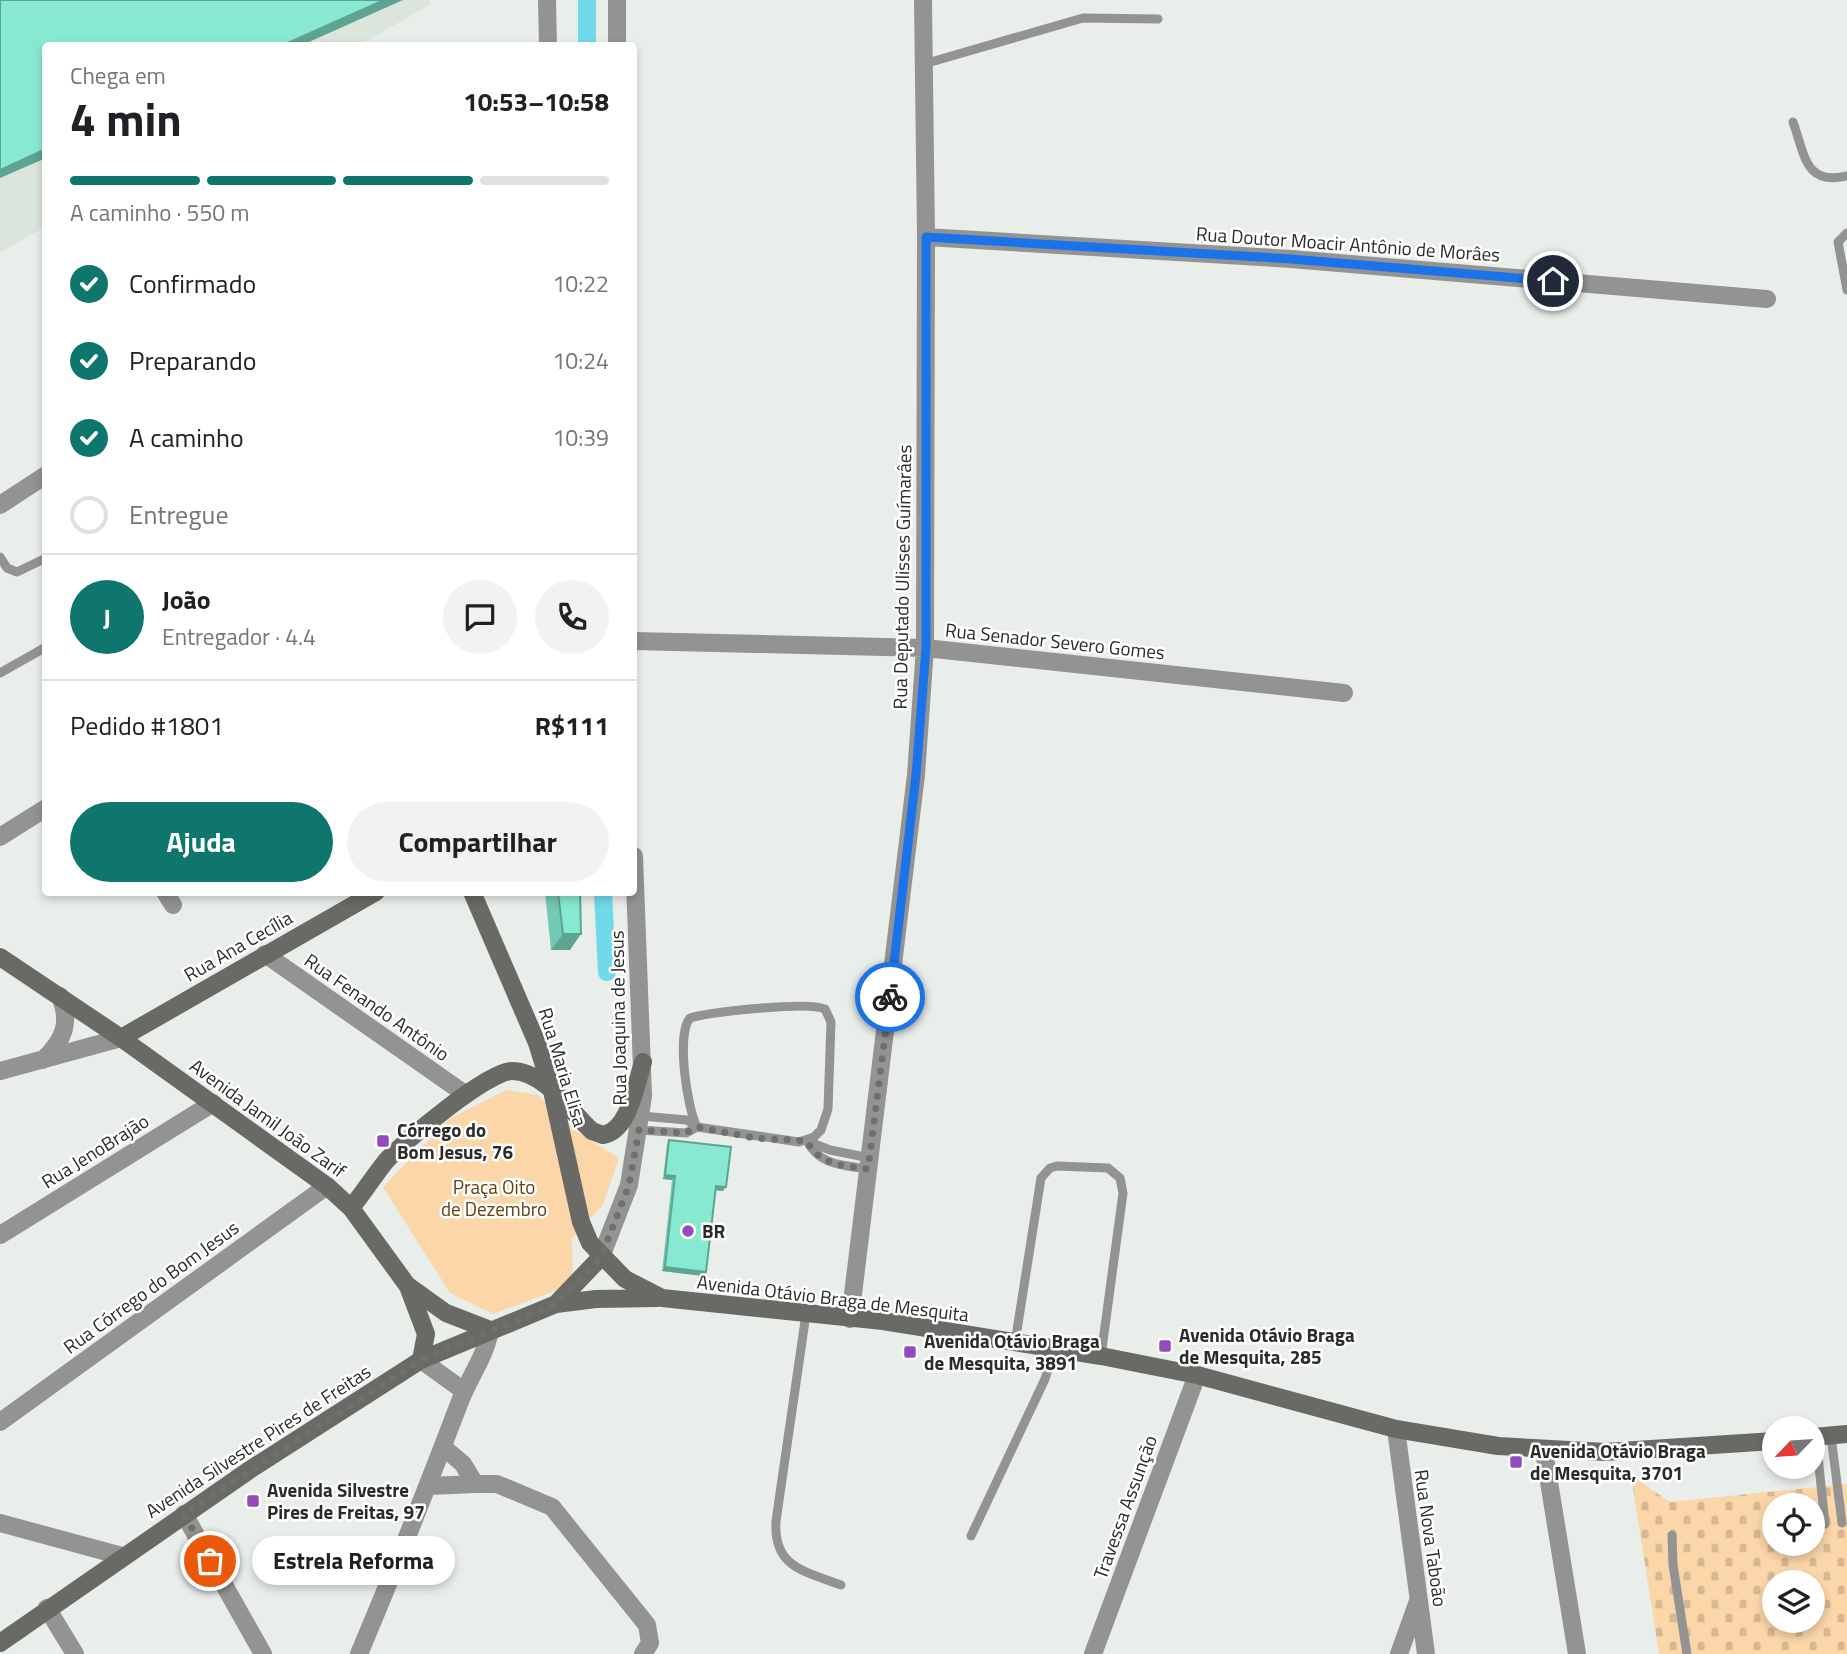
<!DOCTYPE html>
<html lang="pt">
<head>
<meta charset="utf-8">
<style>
	:root { --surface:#fff; --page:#f2f2f2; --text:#202124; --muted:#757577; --line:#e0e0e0; --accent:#0f766e }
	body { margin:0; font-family:"Titillium Web",sans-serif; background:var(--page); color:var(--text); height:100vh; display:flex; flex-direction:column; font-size:26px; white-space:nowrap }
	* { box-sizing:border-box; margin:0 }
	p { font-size:23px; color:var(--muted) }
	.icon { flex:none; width:38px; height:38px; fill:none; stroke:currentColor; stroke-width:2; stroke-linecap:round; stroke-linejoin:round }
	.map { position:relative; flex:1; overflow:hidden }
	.sheet { position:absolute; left:42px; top:42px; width:595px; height:854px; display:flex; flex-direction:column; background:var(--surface); border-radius:7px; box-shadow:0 4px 10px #0003 }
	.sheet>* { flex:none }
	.needle { width:46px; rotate:245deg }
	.buttons { position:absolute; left:1762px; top:1416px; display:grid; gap:14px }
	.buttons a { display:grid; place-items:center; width:63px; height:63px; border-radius:50%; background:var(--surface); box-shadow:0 4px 10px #0003; font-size:35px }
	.pin { position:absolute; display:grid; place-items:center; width:60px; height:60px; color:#fff; margin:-30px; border:4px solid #fff; border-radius:50%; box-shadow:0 2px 7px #0007 }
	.courier { position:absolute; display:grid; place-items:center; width:70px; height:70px; margin:-35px; border:5px solid #1a73e8; border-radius:50%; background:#fff; color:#222; box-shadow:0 2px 9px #0007 }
	.bubble { position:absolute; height:49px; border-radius:24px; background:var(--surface); box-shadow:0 4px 10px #0003; font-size:23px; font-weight:700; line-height:49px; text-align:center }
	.headline em { font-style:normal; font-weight:700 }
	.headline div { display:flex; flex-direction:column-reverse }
	.headline { display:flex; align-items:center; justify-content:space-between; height:119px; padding:0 28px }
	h1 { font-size:46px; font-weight:700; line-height:52px }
	.bar { display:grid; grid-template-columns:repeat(4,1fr); gap:10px 7px; align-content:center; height:84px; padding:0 28px }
	.bar i { height:9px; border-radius:5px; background:var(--line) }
	.bar .current { background:var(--accent) }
	.bar p { grid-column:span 4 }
	.line { display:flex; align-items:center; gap:18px; padding:0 28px; border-top:2px solid var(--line) }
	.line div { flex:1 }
	.round { display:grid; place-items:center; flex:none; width:74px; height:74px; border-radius:37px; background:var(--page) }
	ol { padding:0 28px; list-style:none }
	li { display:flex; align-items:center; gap:21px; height:77px }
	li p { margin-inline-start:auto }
	li .icon { padding:7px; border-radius:50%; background:var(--accent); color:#fff; stroke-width:4 }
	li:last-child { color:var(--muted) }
	li i { width:38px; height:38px; border:4px solid var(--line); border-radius:50% }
	.primary-button { display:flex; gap:14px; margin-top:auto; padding:14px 28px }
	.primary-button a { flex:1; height:80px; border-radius:42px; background:var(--accent); color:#fff; font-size:28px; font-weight:700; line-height:80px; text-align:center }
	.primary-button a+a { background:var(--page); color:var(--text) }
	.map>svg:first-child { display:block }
	.built { fill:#dce5db }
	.cemetery { fill:url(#cemetery-stones); fill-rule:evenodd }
	.green { fill:#fad6a8 }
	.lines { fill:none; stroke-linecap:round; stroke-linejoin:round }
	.canal { stroke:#70daeb; stroke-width:18 }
	.service { stroke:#939391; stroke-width:9 }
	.minor { stroke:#939391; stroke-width:18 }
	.tertiary { stroke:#939391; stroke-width:18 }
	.secondary { stroke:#696966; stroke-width:18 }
	.wall { fill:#74c9b3 }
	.shaded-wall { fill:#5ea492 }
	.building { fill:#87ead0; stroke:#5ea492; stroke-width:2 }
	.done { stroke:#6e706d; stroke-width:7; stroke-dasharray:0 12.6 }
	.route { stroke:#1a73e8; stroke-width:9 }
	.poi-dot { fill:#934bbe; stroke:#fff; stroke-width:2.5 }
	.labels { text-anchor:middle; stroke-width:5; stroke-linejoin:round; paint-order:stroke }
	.street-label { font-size:19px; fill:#2b2c2a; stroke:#fff }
	.poi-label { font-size:19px; font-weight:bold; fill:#2b2c2a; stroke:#fff; text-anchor:start }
	.park-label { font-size:19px; fill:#61400b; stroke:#fff }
</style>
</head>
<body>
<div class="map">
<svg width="1847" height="1654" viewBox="0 0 1847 1654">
	<defs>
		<pattern id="cemetery-stones" width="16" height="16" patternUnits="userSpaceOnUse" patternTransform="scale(1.75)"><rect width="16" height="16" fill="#fad6a8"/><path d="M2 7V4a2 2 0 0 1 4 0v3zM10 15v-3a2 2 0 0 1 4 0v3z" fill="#d6b891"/></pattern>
	</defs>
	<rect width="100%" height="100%" fill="#eaeeea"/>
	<path class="built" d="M0,0H429L430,5L359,45L46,46L45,227L0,253Z"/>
	<path class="cemetery" d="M1631,1475L1670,1502L1847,1484V1654H1659ZM1774,1505H1813V1544H1774ZM1774,1582H1813V1620H1774Z"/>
	<path class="green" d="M506,1090L538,1095L577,1132L619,1158L603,1205L572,1238L573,1284L493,1314L450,1293L383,1187L449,1119Z"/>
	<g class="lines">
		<path class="canal" d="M587,0V46
			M603,892L607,972"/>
		<path class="service" d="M924,64L1083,18L1158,19
			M1793,122C1805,155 1805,186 1847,176
			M1847,233L1838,242L1847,290
			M0,557L7,568L17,572L46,558
			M0,673L46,647
			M641,1116L687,1120L697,1127L799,1142L814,1137L821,1130L828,1109L831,1022L825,1009C809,1001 710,1012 690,1018C676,1034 687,1108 697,1127
			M639,1130L686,1133L697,1127
			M807,1141C820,1166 843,1165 868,1169
			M807,1141L830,1150L870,1158
			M806,1314L776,1521C773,1568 805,1571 841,1585
			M1015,1343L1041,1178L1050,1168L1057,1166L1108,1168L1120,1178L1123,1193L1101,1356
			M1831,1436L1842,1523
			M1816,1437L1825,1524
			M1672,1535L1673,1565L1687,1654
			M971,1536L1045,1379L1054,1350"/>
		<path class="minor" d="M547,0L548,46
			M926,237L1291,259L1767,299
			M0,505L46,475
			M634,641L925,648L1344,693
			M0,837L46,808
			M165,892L173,905
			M265,954L465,1094
			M43,1060C64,1040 71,1023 60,996
			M0,1071L121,1038
			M0,1235L213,1103
			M850,1319L916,775L925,648L926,237L923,0
			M421,1360L464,1391
			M0,1422L327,1186
			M1396,1429L1426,1654
			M443,1447L463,1464L475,1484H497L552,1507L647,1625L650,1643L643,1654
			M1544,1451L1577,1654
			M429,1486L475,1484
			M184,1514L263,1654
			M0,1523L122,1556
			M47,1608L75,1654
			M359,1654C394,1571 427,1488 459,1404C468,1379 486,1356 490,1330
			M1093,1654L1197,1375
			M1399,1654L1418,1601"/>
		<path class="tertiary" d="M617,0V46
			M601,1257L629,1185L643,1096L634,856"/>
		<path class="secondary" d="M472,892L537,1043L552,1091L581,1222L590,1243L625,1279L662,1298L883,1321L1101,1356L1197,1375L1396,1429L1498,1446L1605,1452L1774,1441
			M0,957L121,1038L327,1186L351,1208L407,1285L446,1313L490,1330
			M121,1038L376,892
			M351,1208C363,1193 374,1176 386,1161C403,1142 488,1071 512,1071C544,1071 571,1112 592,1131L603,1135C629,1131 636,1084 643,1062
			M409,1289L426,1334L421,1360
			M556,1304L601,1257
			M1813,1437L1847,1434
			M0,1643L251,1469L421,1360L556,1304L596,1299L658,1298"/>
	</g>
	<path class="wall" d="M545,892H580L570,950H551Z
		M669,1140L723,1191L716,1190L706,1272L703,1276L662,1271L672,1180L663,1179L667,1144Z"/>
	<path class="shaded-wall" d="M384,0H403L300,46H281Z
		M46,149V158L0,178V170Z
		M563,934H581L570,950H551Z
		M665,1175L675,1176L672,1180L663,1179Z
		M716,1186L726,1187L723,1191L714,1190Z
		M665,1267L706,1272L703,1276L662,1271Z"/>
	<path class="building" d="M0,0H384L281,46H46V149L0,170Z
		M558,892H580L581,934H563Z
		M669,1140L731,1147L726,1187L716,1186L706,1272L665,1267L675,1176L665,1175Z"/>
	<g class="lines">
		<path class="done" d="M210,1561L184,1514L421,1360L556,1304L601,1257L629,1185L639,1130L686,1133L697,1127L755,1138L807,1141C820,1166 843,1165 868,1169L890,997"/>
		<path class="route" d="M890,997L916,775L926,648V237L1291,259L1553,281"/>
	</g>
	<g class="poi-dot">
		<rect x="376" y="1134" width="14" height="14" rx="3.5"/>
		<circle cx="688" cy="1231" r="7"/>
		<rect x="1158" y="1339" width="14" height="14" rx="3.5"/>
		<rect x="903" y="1345" width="14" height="14" rx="3.5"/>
		<rect x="1509" y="1455" width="14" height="14" rx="3.5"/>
		<rect x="246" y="1494" width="14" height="14" rx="3.5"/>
	</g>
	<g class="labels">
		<g class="street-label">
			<text transform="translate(1348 244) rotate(4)" y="7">Rua Doutor Moacir Antônio de Morâes</text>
			<text transform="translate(902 577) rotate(-89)" y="7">Rua Deputado Ulisses Guímarâes</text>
			<text transform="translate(1055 641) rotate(6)" y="7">Rua Senador Severo Gomes</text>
			<text transform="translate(238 946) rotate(-30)" y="7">Rua Ana Cecília</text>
			<text transform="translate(377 1007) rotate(35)" y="7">Rua Fenando Antônio</text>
			<text transform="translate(618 1018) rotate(-91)" y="7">Rua Joaquina de Jesus</text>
			<text transform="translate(563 1067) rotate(73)" y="7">Rua Maria Elisa</text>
			<text transform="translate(268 1118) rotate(36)" y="7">Avenida Jamil João Zarif</text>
			<text transform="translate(95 1151) rotate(-32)" y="7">Rua JenoBrajão</text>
			<text transform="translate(151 1287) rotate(-36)" y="7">Rua Córrego do Bom Jesus</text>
			<text transform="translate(833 1298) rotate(7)" y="7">Avenida Otávio Braga de Mesquita</text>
			<text transform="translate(258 1441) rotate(-33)" y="7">Avenida Silvestre Pires de Freitas</text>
			<text transform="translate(1125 1507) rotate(-70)" y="7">Travessa Assunção</text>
			<text transform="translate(1431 1538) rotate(82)" y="7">Rua Nova Taboão</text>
		</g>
		<g class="poi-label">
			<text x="397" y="1137">Córrego do<tspan x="397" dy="22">Bom Jesus, 76</tspan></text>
			<text x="702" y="1238">BR</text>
			<text x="1179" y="1342">Avenida Otávio Braga<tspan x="1179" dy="22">de Mesquita, 285</tspan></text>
			<text x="924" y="1348">Avenida Otávio Braga<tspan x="924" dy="22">de Mesquita, 3891</tspan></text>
			<text x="1530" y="1458">Avenida Otávio Braga<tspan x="1530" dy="22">de Mesquita, 3701</tspan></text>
			<text x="267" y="1497">Avenida Silvestre<tspan x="267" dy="22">Pires de Freitas, 97</tspan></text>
		</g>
		<g class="park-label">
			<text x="494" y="1194">Praça Oito<tspan x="494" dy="22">de Dezembro</tspan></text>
		</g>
	</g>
</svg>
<div class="buttons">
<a><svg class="needle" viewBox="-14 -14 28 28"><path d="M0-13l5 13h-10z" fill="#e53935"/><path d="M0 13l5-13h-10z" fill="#757577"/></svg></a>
<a><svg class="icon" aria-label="locate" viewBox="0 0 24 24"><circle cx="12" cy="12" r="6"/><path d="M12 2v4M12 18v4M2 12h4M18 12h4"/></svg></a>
<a><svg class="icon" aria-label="layers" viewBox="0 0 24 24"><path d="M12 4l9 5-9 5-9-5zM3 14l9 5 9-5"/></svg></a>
</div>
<div class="pin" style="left:210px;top:1561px;background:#ea580c"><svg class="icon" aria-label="bag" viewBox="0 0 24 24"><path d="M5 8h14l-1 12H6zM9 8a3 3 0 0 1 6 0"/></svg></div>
<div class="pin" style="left:1553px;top:281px;background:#1f2937"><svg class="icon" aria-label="home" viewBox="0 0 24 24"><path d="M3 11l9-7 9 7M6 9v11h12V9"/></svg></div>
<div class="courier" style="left:890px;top:997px"><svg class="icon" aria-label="bike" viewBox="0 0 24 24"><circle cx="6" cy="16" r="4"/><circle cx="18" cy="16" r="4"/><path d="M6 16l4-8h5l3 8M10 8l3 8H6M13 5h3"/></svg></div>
<div class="bubble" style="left:252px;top:1536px;width:203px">Estrela Reforma</div>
<section class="sheet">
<div class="headline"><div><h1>4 min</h1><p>Chega em</p></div><em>10:53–10:58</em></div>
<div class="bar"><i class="current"></i><i class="current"></i><i class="current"></i><i></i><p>A caminho · 550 m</p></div>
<ol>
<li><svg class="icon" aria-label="check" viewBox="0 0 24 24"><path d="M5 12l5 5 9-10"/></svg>Confirmado<p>10:22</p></li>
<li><svg class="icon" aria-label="check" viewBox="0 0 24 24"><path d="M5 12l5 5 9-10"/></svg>Preparando<p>10:24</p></li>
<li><svg class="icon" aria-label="check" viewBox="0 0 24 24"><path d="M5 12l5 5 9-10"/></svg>A caminho<p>10:39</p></li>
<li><i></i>Entregue</li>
</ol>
<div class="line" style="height:126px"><b class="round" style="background:var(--accent);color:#fff">J</b><div><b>João</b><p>Entregador · 4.4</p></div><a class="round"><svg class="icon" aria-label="chat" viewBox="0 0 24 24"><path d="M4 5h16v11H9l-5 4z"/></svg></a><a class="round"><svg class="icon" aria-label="phone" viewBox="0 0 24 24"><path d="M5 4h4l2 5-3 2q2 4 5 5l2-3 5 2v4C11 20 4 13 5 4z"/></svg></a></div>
<div class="line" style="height:91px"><div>Pedido #1801</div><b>R$111</b></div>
<div class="primary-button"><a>Ajuda</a><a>Compartilhar</a></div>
</section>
</div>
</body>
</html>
